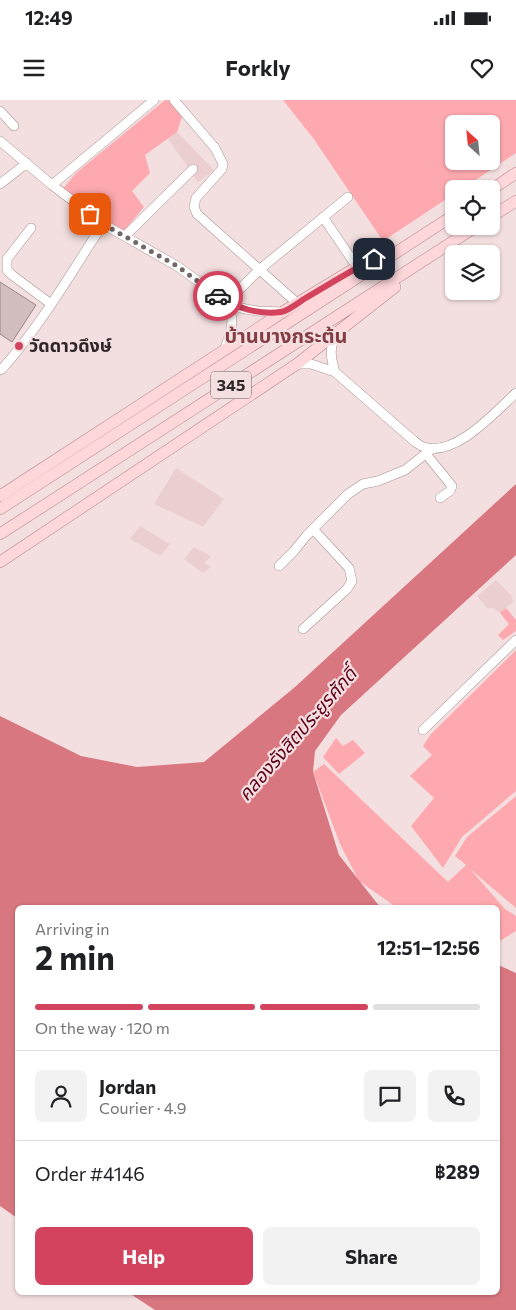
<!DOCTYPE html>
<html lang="en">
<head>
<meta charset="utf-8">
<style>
	:root { --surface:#fff; --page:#f2f2f2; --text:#202124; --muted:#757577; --line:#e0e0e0; --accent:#d4435d }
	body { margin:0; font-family:Commissioner,"Noto Sans Thai",sans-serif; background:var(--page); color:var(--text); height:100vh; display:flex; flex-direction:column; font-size:19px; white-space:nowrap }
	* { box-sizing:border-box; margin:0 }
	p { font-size:16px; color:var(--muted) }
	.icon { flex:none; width:28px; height:28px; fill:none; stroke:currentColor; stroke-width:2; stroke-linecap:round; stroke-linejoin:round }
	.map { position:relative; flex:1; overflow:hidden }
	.details { position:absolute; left:15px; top:805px; width:485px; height:390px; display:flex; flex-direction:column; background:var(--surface); border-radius:8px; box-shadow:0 1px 4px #0004 }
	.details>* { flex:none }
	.needle { width:32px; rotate:333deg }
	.tools { position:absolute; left:445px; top:15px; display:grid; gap:10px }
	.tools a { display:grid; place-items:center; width:55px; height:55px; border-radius:8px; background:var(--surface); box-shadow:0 1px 4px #0004; font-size:25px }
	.pin { position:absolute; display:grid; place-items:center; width:42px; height:42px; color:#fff; margin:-21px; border-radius:10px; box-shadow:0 2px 8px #0006 }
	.courier { position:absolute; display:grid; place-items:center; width:50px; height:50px; margin:-25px; border:4px solid #d4435d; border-radius:50%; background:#fff; color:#222; box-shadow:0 1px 6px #0007 }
	.overview em { font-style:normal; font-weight:700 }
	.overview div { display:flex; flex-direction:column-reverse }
	.overview { display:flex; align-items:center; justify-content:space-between; height:85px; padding:0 20px }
	h1 { font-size:32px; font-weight:700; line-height:38px }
	.bar { display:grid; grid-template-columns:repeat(4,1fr); gap:8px 5px; align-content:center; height:60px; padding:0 20px }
	.bar i { height:6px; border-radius:4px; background:var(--line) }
	.bar .current { background:var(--accent) }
	.bar p { grid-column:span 4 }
	.line { display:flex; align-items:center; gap:12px; padding:0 20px; border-top:1px solid var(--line) }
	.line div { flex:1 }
	.round { display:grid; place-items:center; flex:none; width:52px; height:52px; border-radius:8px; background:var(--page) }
	.button { display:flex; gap:10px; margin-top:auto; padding:10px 20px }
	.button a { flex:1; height:58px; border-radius:8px; background:var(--accent); color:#fff; font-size:20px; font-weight:700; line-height:58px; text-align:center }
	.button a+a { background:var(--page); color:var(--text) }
	.status { display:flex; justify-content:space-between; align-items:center; height:35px; padding:0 25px; background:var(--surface); direction:ltr }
	.status svg { height:14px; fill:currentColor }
	header { display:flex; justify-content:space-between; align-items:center; height:65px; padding:0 20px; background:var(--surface); font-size:22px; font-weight:700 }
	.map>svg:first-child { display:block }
	.built { fill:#ebcfd0 }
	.green { fill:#fda9af; fill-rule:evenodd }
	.water { fill:#d97780 }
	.building { fill:#d2bebf; stroke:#998687 }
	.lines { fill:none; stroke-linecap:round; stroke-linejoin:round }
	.minor-casing { stroke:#a59293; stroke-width:10 }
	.major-casing { stroke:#b5888b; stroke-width:12 }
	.minor { stroke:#fff; stroke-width:9 }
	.major { stroke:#fed7da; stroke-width:11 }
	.done { stroke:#736768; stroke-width:5; stroke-dasharray:0 9 }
	.route { stroke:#d4435d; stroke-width:6 }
	.poi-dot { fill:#d4435d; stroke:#f4dfe0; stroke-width:2 }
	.labels { text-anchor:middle; stroke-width:4.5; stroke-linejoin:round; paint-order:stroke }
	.shield { fill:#f4dfe0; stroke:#695e5e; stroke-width:1 }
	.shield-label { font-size:16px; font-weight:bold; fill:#2e2627 }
	.poi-label { font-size:18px; font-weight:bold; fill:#2e2627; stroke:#f4dfe0; text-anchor:start }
	.water-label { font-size:19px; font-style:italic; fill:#5d001b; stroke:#f4dfe0 }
	.quarter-label { font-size:20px; font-weight:bold; fill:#853d45; stroke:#f4dfe0 }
</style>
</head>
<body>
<div class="status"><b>12:49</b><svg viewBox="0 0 49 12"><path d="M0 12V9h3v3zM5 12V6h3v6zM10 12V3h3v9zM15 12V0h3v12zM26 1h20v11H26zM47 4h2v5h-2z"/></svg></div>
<header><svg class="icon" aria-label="menu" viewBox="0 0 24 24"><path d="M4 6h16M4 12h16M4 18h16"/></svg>Forkly<svg class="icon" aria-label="heart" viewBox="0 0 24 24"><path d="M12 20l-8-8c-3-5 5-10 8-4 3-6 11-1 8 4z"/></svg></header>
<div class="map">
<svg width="516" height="1210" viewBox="0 0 516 1210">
	<rect width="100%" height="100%" fill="#f4dfe0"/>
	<path class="built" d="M177,32L214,70L198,82L168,39Z
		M176,368L224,399L203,427L154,404Z
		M140,426L170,444L160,456L130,439Z
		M194,447L211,456L205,463L211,467L203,473L184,459Z
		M496,480L513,497L511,498L514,501L500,513L493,508L488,509L477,496Z"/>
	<path class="green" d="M165,0H170L183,14L177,32L145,55L150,73L132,91L144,107L123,132L101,122L62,90L76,73Z
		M283,0H516V53L462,89H454V94L383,141L313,38ZM454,24H491V61H454Z
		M506,508L516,520V531L503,540L498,535L509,524L500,513Z
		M516,550V691L462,737L443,768L411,726L434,698L410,676L432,655L423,646L431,634Z
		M336,638L343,646L353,640L365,653L339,674L323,657Z
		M324,664L448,782L466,765L455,756L467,737L516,696V808L470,769L505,809L516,816V831L498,842V808L396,807L359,781L340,744L313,672Z"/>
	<path class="water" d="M516,384V455L341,615L315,651L313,672L339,755L380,807L18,808L17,1118L0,1106V616L81,656L137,667L204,662L295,587Z
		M498,865L516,873V1210H155L129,1193L498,1192Z"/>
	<path class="building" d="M0,182L36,205L12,242L0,234Z"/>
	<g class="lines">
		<g class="minor-casing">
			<path id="minor" d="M174,0L215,48L223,64L222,69L196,98L194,107L197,114L297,203
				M0,11L14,26
				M0,41L52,85L103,124L177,166L227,202L241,208L257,211L283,212
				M0,84L27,63
				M52,85L154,0
				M323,117L357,167
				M31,128L7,159V170L12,175L51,204
				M125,136L193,69
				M227,202L259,170L348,97
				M225,249C231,229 236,222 227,202
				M297,264H311L335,272L414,341C417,343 420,346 424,347C456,357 495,312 516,293
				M0,270L2,269C41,225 71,173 103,124
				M335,272C331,259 328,245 338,234
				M426,354L452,386L450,391L440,398
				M279,466L294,451L307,435L348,394L363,384L378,381L405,370L433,348
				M303,529L347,489L352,481L349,468L313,429
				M423,630L516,540"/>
		</g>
		<g class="major-casing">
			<path id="major" d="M491,90L516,73
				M491,117L516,101
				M0,396L283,212L357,167L381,155
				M0,409L454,115
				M0,434L477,126
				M0,462L297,264L395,187"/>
		</g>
		<use href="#minor" class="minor"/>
		<use href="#major" class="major"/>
	</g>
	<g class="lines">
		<path class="done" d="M90,114L103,124L177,166L218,196"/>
		<path class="route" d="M218,196C236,208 259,215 281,212C288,211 298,203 304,199C328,185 350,171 374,159"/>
	</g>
	<circle class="poi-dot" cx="19" cy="246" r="5"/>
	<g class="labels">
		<rect class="shield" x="211" y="271.5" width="40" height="27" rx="4"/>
		<g class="shield-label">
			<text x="231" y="291">345</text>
		</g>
		<g class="poi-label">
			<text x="29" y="252">วัดดาวดึงษ์</text>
		</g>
		<g class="water-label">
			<text transform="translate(297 634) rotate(-49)" y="7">คลองรังสิตประยูรศักดิ์</text>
		</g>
		<g class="quarter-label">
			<text x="286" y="243">บ้านบางกระต้น</text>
		</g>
	</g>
</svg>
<div class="tools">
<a><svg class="needle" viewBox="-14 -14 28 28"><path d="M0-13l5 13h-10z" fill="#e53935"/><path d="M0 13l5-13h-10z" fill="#757577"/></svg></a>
<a><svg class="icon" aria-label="locate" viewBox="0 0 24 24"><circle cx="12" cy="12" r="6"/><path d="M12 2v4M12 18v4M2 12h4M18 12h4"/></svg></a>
<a><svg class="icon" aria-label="layers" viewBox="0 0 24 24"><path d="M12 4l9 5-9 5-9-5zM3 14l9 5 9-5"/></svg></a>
</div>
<div class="pin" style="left:90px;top:114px;background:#ea580c"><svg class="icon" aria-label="bag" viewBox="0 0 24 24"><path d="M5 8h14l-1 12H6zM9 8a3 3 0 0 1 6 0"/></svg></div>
<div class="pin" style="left:374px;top:159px;background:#1f2937"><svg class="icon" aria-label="home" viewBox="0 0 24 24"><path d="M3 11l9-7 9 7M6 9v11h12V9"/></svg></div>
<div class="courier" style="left:218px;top:196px"><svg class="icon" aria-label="car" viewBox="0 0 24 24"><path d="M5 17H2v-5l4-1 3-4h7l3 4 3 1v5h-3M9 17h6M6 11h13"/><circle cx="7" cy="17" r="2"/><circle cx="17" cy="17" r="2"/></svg></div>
<section class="details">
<div class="overview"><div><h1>2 min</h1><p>Arriving in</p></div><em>12:51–12:56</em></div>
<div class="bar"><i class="current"></i><i class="current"></i><i class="current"></i><i></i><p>On the way · 120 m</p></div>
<div class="line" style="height:90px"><a class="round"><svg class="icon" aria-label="person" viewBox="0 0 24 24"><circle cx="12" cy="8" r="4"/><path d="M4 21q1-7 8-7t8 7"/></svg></a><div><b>Jordan</b><p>Courier · 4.9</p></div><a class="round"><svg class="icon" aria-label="chat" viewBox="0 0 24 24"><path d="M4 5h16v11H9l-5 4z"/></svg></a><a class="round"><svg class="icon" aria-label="phone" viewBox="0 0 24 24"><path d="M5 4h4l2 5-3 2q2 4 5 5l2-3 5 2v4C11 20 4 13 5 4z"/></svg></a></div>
<div class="line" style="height:65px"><div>Order #4146</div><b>฿289</b></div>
<div class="button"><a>Help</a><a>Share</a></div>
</section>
</div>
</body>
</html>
